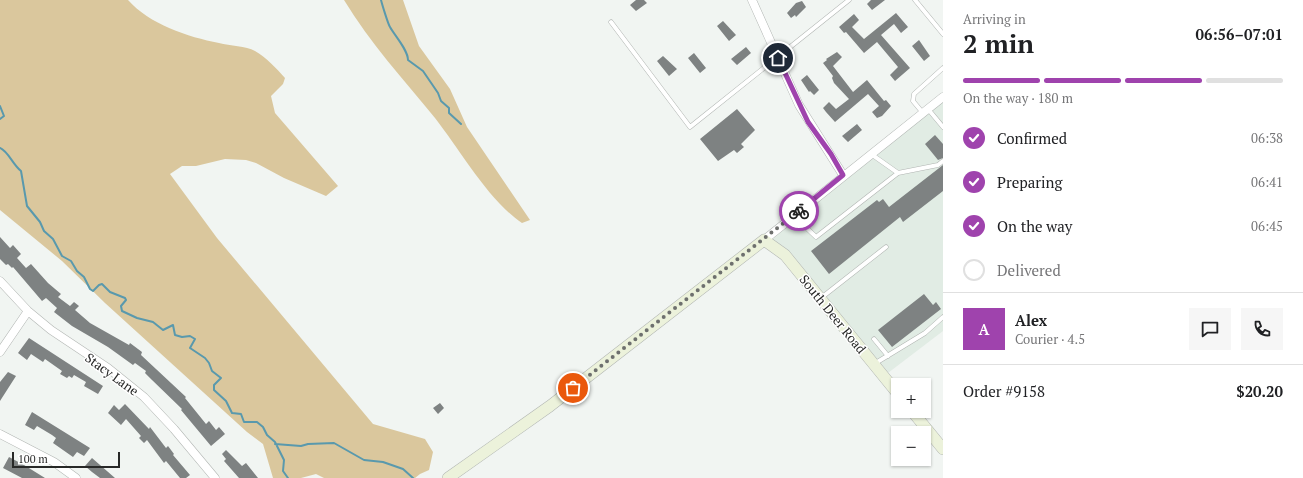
<!DOCTYPE html>
<html lang="en">
<head>
<meta charset="utf-8">
<style>
	:root { --surface:#fff; --page:#f6f6f6; --text:#202124; --muted:#757577; --line:#e0e0e0; --accent:#9f43ad }
	body { margin:0; font-family:"PT Serif",serif; background:var(--page); color:var(--text); height:100vh; display:flex; flex-direction:column; font-size:15px; white-space:nowrap }
	* { box-sizing:border-box; margin:0 }
	p { font-size:13px; color:var(--muted) }
	.icon { flex:none; width:22px; height:22px; fill:none; stroke:currentColor; stroke-width:2; stroke-linecap:round; stroke-linejoin:round }
	.map { position:relative; flex:1; overflow:hidden }
	.details { display:flex; flex-direction:column; background:var(--surface); width:360px }
	.details>* { flex:none }
	.tools { position:absolute; left:891px; top:378px; display:grid; gap:8px }
	.tools a { display:grid; place-items:center; width:40px; height:40px; border-radius:0px; background:var(--surface); box-shadow:0 1px 3px #0004; font-size:20px }
	.scale { position:absolute; left:12px; bottom:10px; width:108px; box-sizing:border-box; padding-left:4px; border:2px solid #272827; border-top:0; font-size:11px; line-height:14px; white-space:nowrap; color:#272827; -webkit-text-stroke:3px #fff; paint-order:stroke }
	.pin { position:absolute; display:grid; place-items:center; width:34px; height:34px; color:#fff; margin:-17px; border:2px solid #fff; border-radius:50%; box-shadow:0 1px 4px #0007 }
	.courier { position:absolute; display:grid; place-items:center; width:40px; height:40px; margin:-20px; border:3px solid #9f43ad; border-radius:50%; background:#fff; color:#222; box-shadow:0 1px 5px #0007 }
	.summary em { font-style:normal; font-weight:700 }
	.summary div { display:flex; flex-direction:column-reverse }
	.summary { display:flex; align-items:center; justify-content:space-between; height:68px; padding:0 20px }
	h1 { font-size:26px; font-weight:700; line-height:30px }
	.bar { display:grid; grid-template-columns:repeat(4,1fr); gap:6px 4px; align-content:center; height:48px; padding:0 20px }
	.bar i { height:5px; border-radius:3px; background:var(--line) }
	.bar .on { background:var(--accent) }
	.bar p { grid-column:span 4 }
	.line { display:flex; align-items:center; gap:10px; padding:0 20px; border-top:1px solid var(--line) }
	.line div { flex:1 }
	.round { display:grid; place-items:center; flex:none; width:42px; height:42px; border-radius:0px; background:var(--page) }
	ol { padding:0 20px; list-style:none }
	li { display:flex; align-items:center; gap:12px; height:44px }
	li p { margin-inline-start:auto }
	li .icon { padding:4px; border-radius:50%; background:var(--accent); color:#fff; stroke-width:4 }
	li:last-child { color:var(--muted) }
	li i { width:22px; height:22px; border:2px solid var(--line); border-radius:50% }
	main { display:flex; flex:1; min-height:0 }
	.map>svg:first-child { display:block }
	.built { fill:#e1ece4 }
	.green { fill:#dac79d }
	.lines { fill:none; stroke-linecap:round; stroke-linejoin:round }
	.stream { stroke:#5999ad; stroke-width:2 }
	.building { fill:#7e8282 }
	.lane-casing { stroke:#b1b5b2; stroke-width:5 }
	.street-casing { stroke:#b1b5b2; stroke-width:9 }
	.secondary-casing { stroke:#b1b5b2; stroke-width:12 }
	.lane { stroke:#fff; stroke-width:4 }
	.street { stroke:#fff; stroke-width:8 }
	.secondary { stroke:#ecf2db; stroke-width:11 }
	.done { stroke:#6e706e; stroke-width:4; stroke-dasharray:0 7.2 }
	.route { stroke:#9f43ad; stroke-width:5 }
	.labels { text-anchor:middle; stroke-width:3; stroke-linejoin:round; paint-order:stroke }
	.street-label { font-size:13px; fill:#272827; stroke:#fff }
</style>
</head>
<body>
<main>
<div class="map">
<svg width="943" height="478" viewBox="0 0 943 478">
	<rect width="100%" height="100%" fill="#f1f5f2"/>
	<path class="built" d="M943,97V331L884,376L785,255L764,240Z"/>
	<path class="green" d="M0,0H128C149,24 188,37 219,43C230,46 246,46 255,51C267,58 276,68 285,78L283,84L271,96L275,113L338,186L326,196L284,178L256,163L246,160L225,159L196,166H182L170,174L217,238L373,424L425,439L433,452L429,470L420,474L415,478H324L316,474L301,478H273L263,444L247,432L105,303L62,261L0,210Z
		M344,0H403L419,46L450,89L467,127L530,220L522,223C489,201 460,150 435,118C404,80 370,43 344,0Z"/>
	<g class="lines">
		<path class="stream" d="M381,0C382,4 388,24 390,27C395,36 408,50 408,60L423,71L438,93L441,101L449,108V113L461,124
			M0,106L4,116L0,119
			M0,148C8,151 13,165 21,171L27,206L40,222L44,231L53,239L62,256L71,261L77,271L84,277L90,289L93,291L99,285L102,284L110,292L125,298L126,300L121,306L122,311L137,318L153,322L163,330L173,325L175,335L182,337L190,336L195,339L190,348L205,358L209,363L212,371L221,378L214,385V390L226,401L232,413L241,414L244,422H257L263,427L267,435L275,442L284,460L283,471L288,478
			M275,444L301,446L308,444L334,443L364,460L383,462L403,469L413,478"/>
	</g>
	<path class="building" d="M636,0H644L647,3L636,11L630,5Z
		M871,0H885L872,10L867,4Z
		M802,1L806,7L796,17L795,15L791,18L787,13L796,3Z
		M896,13L908,27L901,33L894,24L881,35L910,68L895,81L890,75L898,67L877,42L864,53L846,32L844,33L839,27L854,14L859,20L852,27L864,39Z
		M723,21L736,35L729,41L717,26Z
		M919,40L930,56L924,61L912,46Z
		M746,47L751,53L737,65L731,59Z
		M837,52L842,57L833,66L853,92L867,80L884,101L886,100L891,106L882,116L877,118L872,112L879,106L868,94L835,122L826,112L823,108L829,102L836,109L849,99L834,83L832,78L833,76L823,63L827,60L826,59Z
		M694,53L706,68L700,73L688,58Z
		M663,56L677,69L669,76L657,61Z
		M807,75L819,90L814,95L810,91L809,92L801,80Z
		M737,109L755,130L741,144L744,147L737,153L734,150L718,161L700,139Z
		M857,124L862,130L848,142L842,136Z
		M935,135L943,144V158L938,160L925,144Z
		M943,165V191L903,222L900,217L829,274L811,251L877,200L879,202L883,199L889,207Z
		M0,237L10,248L13,245L21,254L17,258L26,268L31,264L48,283L61,294L58,297L70,306L74,302L79,306L75,310L90,323L129,345L130,343L142,352L141,355L186,397L185,398L206,424L209,421L216,430L219,427L225,434L211,446L181,410L182,409L152,380L145,373L146,371L135,363L133,365L108,347L72,326L54,312L57,308L46,298L42,301L13,267L12,268L8,264L6,265L0,259Z
		M924,294L933,305L936,302L941,309L892,347L878,330Z
		M29,338L103,386L98,394L84,386L86,382L74,375L72,378L69,376L67,378L60,374L62,371L45,359L43,362L31,354L27,360L18,353Z
		M8,372L16,376L0,401V382Z
		M440,403L444,408L438,414L433,408Z
		M125,404L149,429L150,427L166,448L168,446L174,454L173,455L190,475L186,478H180L166,461L164,463L147,440L144,443L139,438L141,436L126,419L121,425L108,413L114,405L119,410Z
		M32,412L90,448L84,456L77,452L73,457L53,443L56,438L52,435L37,426L34,430L25,425Z
		M226,450L242,466L246,463L258,478H239L224,461L226,459L222,454Z
		M9,457L24,465L45,478H22L3,468Z
		M92,458L115,478H100L92,472L85,466Z"/>
	<g class="lines">
		<g class="lane-casing">
			<path id="lane" d="M915,0L943,34
				M611,22L690,127L849,0
				M928,109L943,127
				M923,113L913,101L914,94L943,68
				M898,173L938,165L943,161
				M794,216L816,237L898,173L871,154
				M821,298L886,247
				M874,339L888,356
				M874,364L925,333L943,317"/>
		</g>
		<g class="street-casing">
			<path id="street" d="M752,0L799,105L843,175
				M764,240L943,97
				M0,281L28,311L51,330L108,368L144,397L174,429L215,478
				M0,352L28,311
				M0,434L54,462L76,478"/>
		</g>
		<g class="secondary-casing">
			<path id="secondary" d="M912,411L943,449
				M448,478L550,406L764,240L785,255L898,394"/>
		</g>
		<use href="#lane" class="lane"/>
		<use href="#street" class="street"/>
		<use href="#secondary" class="secondary"/>
	</g>
	<g class="lines">
		<path class="done" d="M573,388L799,211"/>
		<path class="route" d="M778,58L808,122L831,154L843,175L799,211"/>
	</g>
	<g class="labels">
		<g class="street-label">
			<text transform="translate(833 314) rotate(51)" y="5">South Deer Road</text>
			<text transform="translate(112 374) rotate(36)" y="5">Stacy Lane</text>
		</g>
	</g>
</svg>
<div class="tools">
<a>+</a>
<a>−</a>
</div>
<div class="scale">100 m</div>
<div class="pin" style="left:573px;top:388px;background:#ea580c"><svg class="icon" aria-label="bag" viewBox="0 0 24 24"><path d="M5 8h14l-1 12H6zM9 8a3 3 0 0 1 6 0"/></svg></div>
<div class="pin" style="left:778px;top:58px;background:#1f2937"><svg class="icon" aria-label="home" viewBox="0 0 24 24"><path d="M3 11l9-7 9 7M6 9v11h12V9"/></svg></div>
<div class="courier" style="left:799px;top:211px"><svg class="icon" aria-label="bike" viewBox="0 0 24 24"><circle cx="6" cy="16" r="4"/><circle cx="18" cy="16" r="4"/><path d="M6 16l4-8h5l3 8M10 8l3 8H6M13 5h3"/></svg></div>
</div>
<section class="details">
<div class="summary"><div><h1>2 min</h1><p>Arriving in</p></div><em>06:56–07:01</em></div>
<div class="bar"><i class="on"></i><i class="on"></i><i class="on"></i><i></i><p>On the way · 180 m</p></div>
<ol>
<li><svg class="icon" aria-label="check" viewBox="0 0 24 24"><path d="M5 12l5 5 9-10"/></svg>Confirmed<p>06:38</p></li>
<li><svg class="icon" aria-label="check" viewBox="0 0 24 24"><path d="M5 12l5 5 9-10"/></svg>Preparing<p>06:41</p></li>
<li><svg class="icon" aria-label="check" viewBox="0 0 24 24"><path d="M5 12l5 5 9-10"/></svg>On the way<p>06:45</p></li>
<li><i></i>Delivered</li>
</ol>
<div class="line" style="height:72px"><b class="round" style="background:var(--accent);color:#fff">A</b><div><b>Alex</b><p>Courier · 4.5</p></div><a class="round"><svg class="icon" aria-label="chat" viewBox="0 0 24 24"><path d="M4 5h16v11H9l-5 4z"/></svg></a><a class="round"><svg class="icon" aria-label="phone" viewBox="0 0 24 24"><path d="M5 4h4l2 5-3 2q2 4 5 5l2-3 5 2v4C11 20 4 13 5 4z"/></svg></a></div>
<div class="line" style="height:52px"><div>Order #9158</div><b>$20.20</b></div>
</section>
</main>
</body>
</html>
